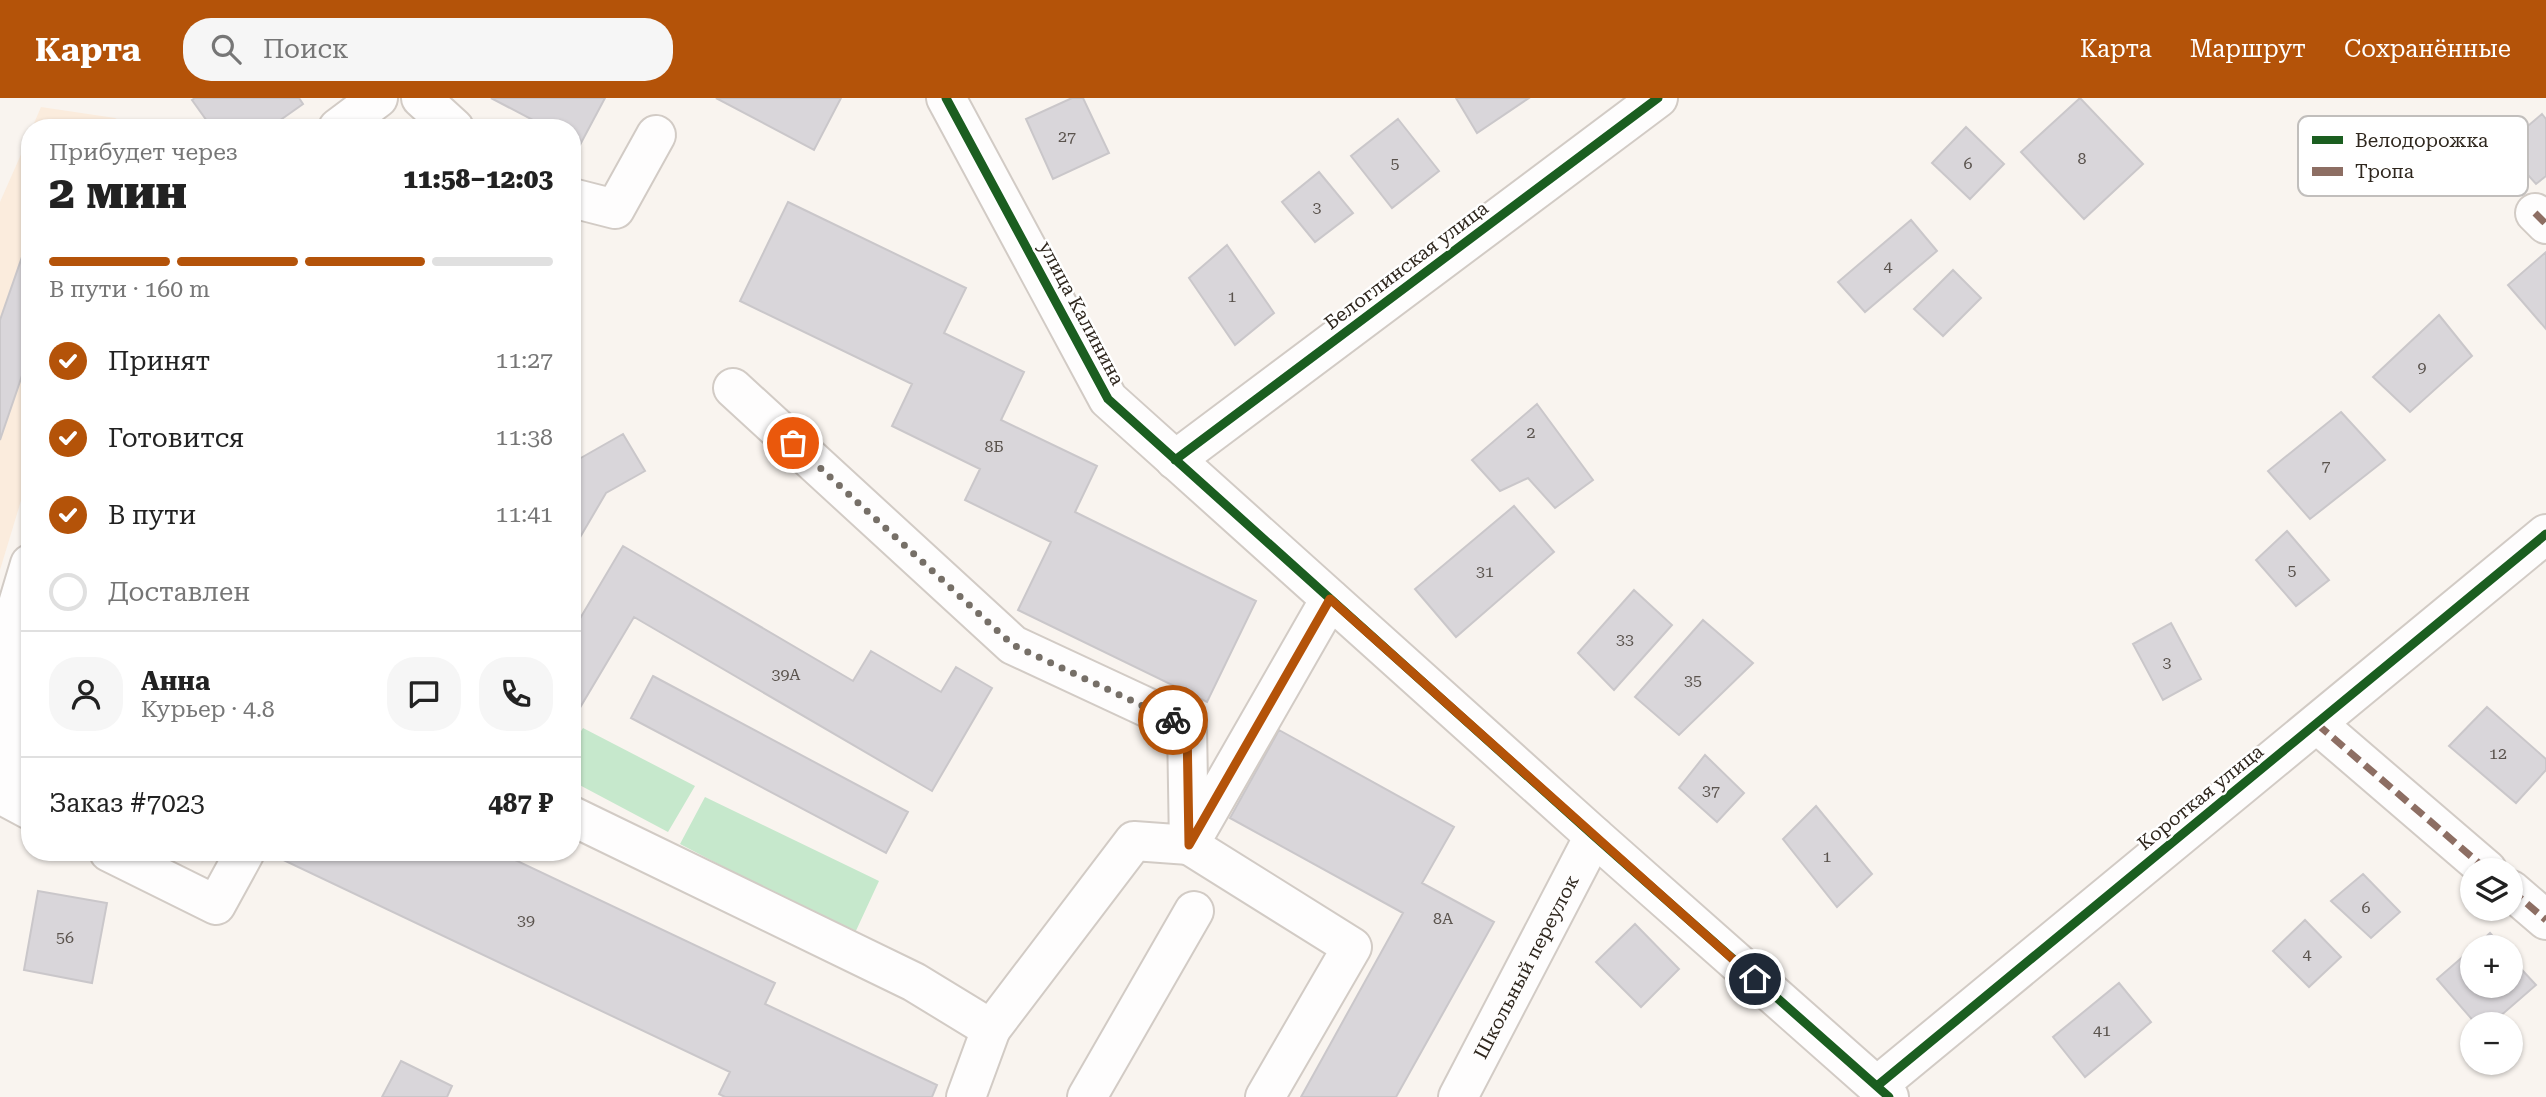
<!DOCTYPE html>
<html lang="ru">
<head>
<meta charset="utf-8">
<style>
	:root { --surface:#fff; --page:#f6f6f6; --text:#222; --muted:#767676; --line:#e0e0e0; --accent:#b45309 }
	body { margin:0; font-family:"Roboto Serif",serif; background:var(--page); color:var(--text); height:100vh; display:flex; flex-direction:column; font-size:26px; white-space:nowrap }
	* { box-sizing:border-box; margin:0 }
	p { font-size:23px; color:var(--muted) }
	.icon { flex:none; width:38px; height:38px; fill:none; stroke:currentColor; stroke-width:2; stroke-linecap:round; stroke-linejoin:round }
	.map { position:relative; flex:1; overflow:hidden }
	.side { position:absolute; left:21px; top:21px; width:560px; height:742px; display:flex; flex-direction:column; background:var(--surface); border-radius:28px; box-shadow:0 2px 5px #0004 }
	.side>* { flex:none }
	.tools { position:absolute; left:2460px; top:760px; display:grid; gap:14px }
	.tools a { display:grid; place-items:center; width:63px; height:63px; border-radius:50%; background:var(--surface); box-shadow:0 2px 5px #0004; font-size:35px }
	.pin { position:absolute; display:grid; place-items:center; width:60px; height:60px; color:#fff; margin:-30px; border:4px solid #fff; border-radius:50%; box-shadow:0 2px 7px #0007 }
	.courier { position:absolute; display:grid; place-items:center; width:70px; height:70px; margin:-35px; border:5px solid #b45309; border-radius:50%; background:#fff; color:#222; box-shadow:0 2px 9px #0007 }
	.summary em { font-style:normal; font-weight:800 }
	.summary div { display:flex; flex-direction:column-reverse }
	.summary { display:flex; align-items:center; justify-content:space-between; height:119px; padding:0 28px }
	h1 { font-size:46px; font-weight:800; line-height:52px }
	.bar { display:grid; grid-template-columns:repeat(4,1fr); gap:10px 7px; align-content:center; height:84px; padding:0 28px }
	.bar i { height:9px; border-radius:5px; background:var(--line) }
	.bar .current { background:var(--accent) }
	.bar p { grid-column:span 4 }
	.line { display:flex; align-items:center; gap:18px; padding:0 28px; border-top:2px solid var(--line) }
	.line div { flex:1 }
	.round { display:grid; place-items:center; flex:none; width:74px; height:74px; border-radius:28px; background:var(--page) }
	ol { padding:0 28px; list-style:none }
	li { display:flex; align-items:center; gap:21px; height:77px }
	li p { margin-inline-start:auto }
	li .icon { padding:7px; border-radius:50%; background:var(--accent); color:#fff; stroke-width:4 }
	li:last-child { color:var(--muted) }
	li i { width:38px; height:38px; border:4px solid var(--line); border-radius:50% }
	header { display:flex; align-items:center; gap:42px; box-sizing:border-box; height:98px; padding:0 35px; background:var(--accent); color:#fff }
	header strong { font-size:33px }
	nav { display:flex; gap:38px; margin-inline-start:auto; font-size:24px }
	.search { width:490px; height:63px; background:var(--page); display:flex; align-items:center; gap:18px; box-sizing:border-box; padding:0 24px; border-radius:28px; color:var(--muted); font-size:26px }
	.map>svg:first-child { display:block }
	.built { fill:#fbecdd }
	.green { fill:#c6e8cc }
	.building { fill:#d9d6da; stroke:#cac7ca; stroke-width:2 }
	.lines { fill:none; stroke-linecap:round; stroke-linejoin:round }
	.minor-casing { stroke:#d2cbc5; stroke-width:42 }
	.minor { stroke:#fefdfd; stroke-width:38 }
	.quiet { stroke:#8d6e63; stroke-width:7; stroke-dasharray:14 7; stroke-linecap:butt }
	.cycleway-casing { stroke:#fff; stroke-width:13 }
	.cycleway { stroke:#1b5e20; stroke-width:9 }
	.done { stroke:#766f67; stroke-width:7; stroke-dasharray:0 12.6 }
	.route { stroke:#b45309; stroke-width:9 }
	.labels { text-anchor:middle; stroke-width:5; stroke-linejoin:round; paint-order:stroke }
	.number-label { font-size:16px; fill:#5a534d }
	.street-label { font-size:19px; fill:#2f271e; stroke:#fff }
	.key { fill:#fff; stroke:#c1bebc; stroke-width:2 }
	.key-label { font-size:19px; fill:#2f271e }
</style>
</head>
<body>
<header>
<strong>Карта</strong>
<div class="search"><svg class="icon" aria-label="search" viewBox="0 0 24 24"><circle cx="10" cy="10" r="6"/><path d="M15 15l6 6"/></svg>Поиск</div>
<nav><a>Карта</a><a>Маршрут</a><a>Сохранённые</a></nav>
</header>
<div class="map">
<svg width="2546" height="999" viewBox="0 0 2546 999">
	<rect width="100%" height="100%" fill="#f9f4ef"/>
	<path class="built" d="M41,9L115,20L130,30H32Z
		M30,36V373L0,472V104Z"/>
	<path class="green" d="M583,630L695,688L668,734L572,683V647Z
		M705,699L879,783L854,837L680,746Z"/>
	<path class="building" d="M195,0H299L303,6L269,30H212L192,2Z
		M491,0H605L580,47L572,43V30H548Z
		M716,0H841L814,52Z
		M1072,0H1083L1109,55L1053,81L1026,21Z
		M1456,0H1529L1477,35Z
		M2080,0L2143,66L2084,121L2021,54Z
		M2542,16L2546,21V78L2536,86L2503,49Z
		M1398,21L1439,73L1392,110L1351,58Z
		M1966,29L2004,66L1970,101L1932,65Z
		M1319,74L1353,115L1315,144L1282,104Z
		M788,104L966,190L944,235L1024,274L1001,322L1097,368L1075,414L1256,503L1207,604L1018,512L1051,444L965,402L980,371L892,328L912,286L740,203Z
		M1911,122L1937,153L1865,214L1838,184Z
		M30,136V254L0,342V222Z
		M1227,147L1274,215L1235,247L1189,180Z
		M2546,154V231L2508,187Z
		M1953,172L1981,200L1943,238L1914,211Z
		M2439,217L2472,258L2410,314L2373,279Z
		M1537,306L1593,382L1555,410L1528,380L1500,393L1472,362Z
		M2341,314L2385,362L2310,421L2268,373Z
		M623,336L645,373L606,395L572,453V365Z
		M1514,408L1554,454L1456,539L1415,491Z
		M2287,433L2329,482L2296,508L2256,462Z
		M623,448L853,583L871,553L941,594L956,569L992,590L932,693L634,519L572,623V534Z
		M1634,492L1672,527L1614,592L1578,555Z
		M1703,522L1753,565L1679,637L1635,599Z
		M2171,525L2201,581L2163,602L2133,546Z
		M653,578L908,714L886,755L631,620Z
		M2487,609L2546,661V672L2516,705L2449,648Z
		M1279,632L1454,729L1422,785L1494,824L1396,999H1301L1403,815L1230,720Z
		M1705,657L1744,695L1717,724L1679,690Z
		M1816,708L1872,776L1837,809L1783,741Z
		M279,754H498L775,885L765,906L937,987L932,999H725L719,996L730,974L277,759Z
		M2363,776L2400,814L2371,840L2331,803Z
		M38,793L107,805L92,885L24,872Z
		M2305,822L2341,859L2309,889L2273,853Z
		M1635,826L1679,871L1641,909L1596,864Z
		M2490,835L2502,849H2475Z
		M2473,850V887H2511V860L2536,887L2491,926H2476L2437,881Z
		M2119,885L2151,924L2085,979L2053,939Z
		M401,963L452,988L447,999H382Z"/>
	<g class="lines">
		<g class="minor-casing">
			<g id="minor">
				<path d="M421,0L454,30"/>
				<path d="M946,0L1108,301L1594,738L1889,999"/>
				<path d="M338,30L378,0"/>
				<path d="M572,100L615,111L656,37"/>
				<path d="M2535,115L2546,126"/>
				<path d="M733,290L1013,547L1187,628L1189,747L1134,743L991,931"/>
				<path d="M1175,362L1658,0"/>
				<path d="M2317,626L2487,772"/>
				<path d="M0,696L30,712"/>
				<path d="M0,698L5,666L13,523L30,466"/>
				<path d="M572,718L914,884L991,931L966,999"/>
				<path d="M109,754L216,807L245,754"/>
				<path d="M2511,792L2546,822"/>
				<path d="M1877,988L2546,436"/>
				<path d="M1087,999L1194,813"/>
				<path d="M1265,999L1352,849L1189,747L1330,501"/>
				<path id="s1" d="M1458,999L1594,738"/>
			</g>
		</g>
		<use href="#minor" class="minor"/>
		<path class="quiet" d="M2535,115L2546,126
			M2317,626L2487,772
			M2511,792L2546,822"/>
		<g class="cycleway-casing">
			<path id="cycleway" d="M946,0L1108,301L1594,738L1889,999
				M1175,362L1658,0
				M1877,988L2546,436"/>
		</g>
		<use href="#cycleway" class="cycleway"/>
	</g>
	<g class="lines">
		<path class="done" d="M793,345L1013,547L1173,622"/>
		<path class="route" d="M1173,622L1187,628L1189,747L1330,501L1755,881"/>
	</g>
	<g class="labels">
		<g class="number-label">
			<text x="1067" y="44">27</text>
			<text x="2082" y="66">8</text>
			<text x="1395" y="71">5</text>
			<text x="1968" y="71">6</text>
			<text x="1317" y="115">3</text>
			<text x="1888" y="174">4</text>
			<text x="1232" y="204">1</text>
			<text x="2422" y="275">9</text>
			<text x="1531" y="340">2</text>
			<text x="994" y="354">8Б</text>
			<text x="2326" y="373">7</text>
			<text x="2292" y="478">5</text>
			<text x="1485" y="479">31</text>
			<text x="1625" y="547">33</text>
			<text x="2167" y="570">3</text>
			<text x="786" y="582">39А</text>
			<text x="1693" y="588">35</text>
			<text x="2498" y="661">12</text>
			<text x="1711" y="698">37</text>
			<text x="1827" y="764">1</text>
			<text x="2366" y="815">6</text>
			<text x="1443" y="826">8А</text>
			<text x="526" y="828">39</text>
			<text x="65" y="845">56</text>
			<text x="2307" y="862">4</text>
			<text x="2102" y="938">41</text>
		</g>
		<g class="street-label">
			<text transform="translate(1406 167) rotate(-37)" y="7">Белоглинская улица</text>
			<text transform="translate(1082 215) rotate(62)" y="7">улица Калинина</text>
			<text transform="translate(2200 699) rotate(-39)" y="7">Короткая улица</text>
			<text dy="7" stroke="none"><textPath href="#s1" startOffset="147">Школьный переулок</textPath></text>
		</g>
	</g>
	<rect x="2298" y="18" width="230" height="80" rx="10" class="key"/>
	<rect x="2312" y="38" width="31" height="8" fill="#1b5e20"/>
	<rect x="2312" y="69" width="31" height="9" fill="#8d6e63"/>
	<g class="key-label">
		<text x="2355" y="49">Велодорожка</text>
		<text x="2355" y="80">Тропа</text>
	</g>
</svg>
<div class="tools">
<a><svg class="icon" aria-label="layers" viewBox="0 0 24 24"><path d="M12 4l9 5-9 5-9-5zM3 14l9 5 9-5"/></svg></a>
<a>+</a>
<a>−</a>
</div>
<div class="pin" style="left:793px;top:345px;background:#ea580c"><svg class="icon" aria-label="bag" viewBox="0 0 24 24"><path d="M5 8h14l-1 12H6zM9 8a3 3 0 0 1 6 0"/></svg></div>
<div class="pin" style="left:1755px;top:881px;background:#1f2937"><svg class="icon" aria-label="home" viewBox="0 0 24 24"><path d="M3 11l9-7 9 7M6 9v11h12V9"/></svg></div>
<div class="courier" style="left:1173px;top:622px"><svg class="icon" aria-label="bike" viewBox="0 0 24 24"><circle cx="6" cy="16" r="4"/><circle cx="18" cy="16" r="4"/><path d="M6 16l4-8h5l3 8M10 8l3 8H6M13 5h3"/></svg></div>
<section class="side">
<div class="summary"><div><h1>2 мин</h1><p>Прибудет через</p></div><em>11:58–12:03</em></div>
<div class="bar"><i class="current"></i><i class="current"></i><i class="current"></i><i></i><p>В пути · 160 m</p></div>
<ol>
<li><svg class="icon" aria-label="check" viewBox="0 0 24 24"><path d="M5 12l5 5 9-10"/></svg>Принят<p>11:27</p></li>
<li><svg class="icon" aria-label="check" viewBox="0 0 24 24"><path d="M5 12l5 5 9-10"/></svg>Готовится<p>11:38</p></li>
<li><svg class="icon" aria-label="check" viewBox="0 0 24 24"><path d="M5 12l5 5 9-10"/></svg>В пути<p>11:41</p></li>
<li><i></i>Доставлен</li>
</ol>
<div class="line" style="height:126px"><a class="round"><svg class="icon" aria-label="person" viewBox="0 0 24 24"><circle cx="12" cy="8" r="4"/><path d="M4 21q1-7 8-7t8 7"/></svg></a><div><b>Анна</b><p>Курьер · 4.8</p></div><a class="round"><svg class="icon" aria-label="chat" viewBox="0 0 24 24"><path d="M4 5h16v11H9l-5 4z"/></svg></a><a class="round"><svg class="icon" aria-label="phone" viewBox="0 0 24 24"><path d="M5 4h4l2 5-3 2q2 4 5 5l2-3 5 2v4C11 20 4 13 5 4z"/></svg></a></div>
<div class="line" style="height:91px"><div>Заказ #7023</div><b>487 ₽</b></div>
</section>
</div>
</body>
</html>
